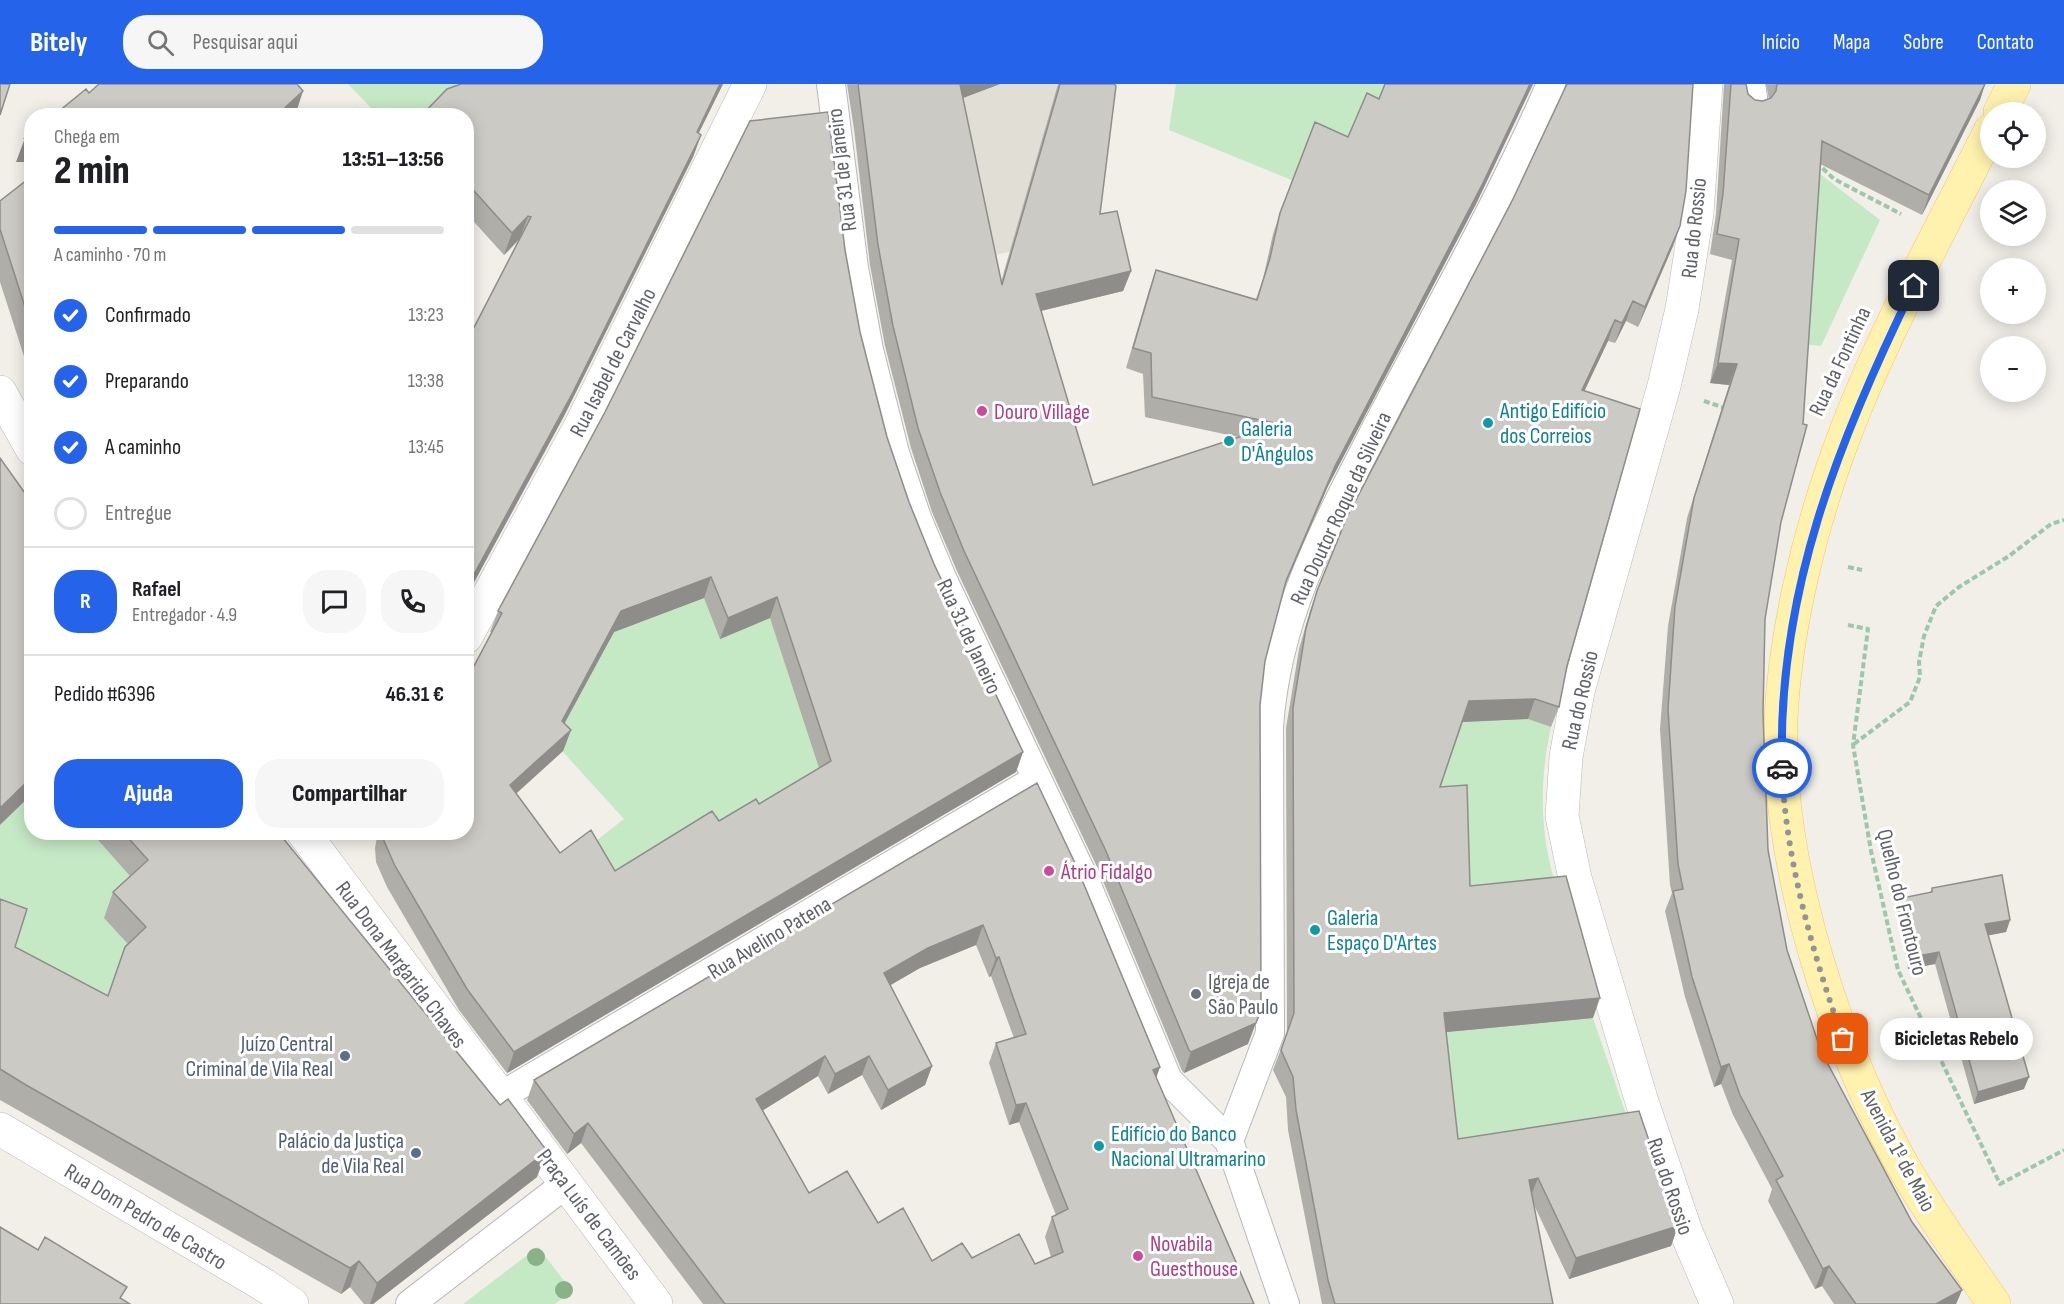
<!DOCTYPE html>
<html lang="pt">
<head>
<meta charset="utf-8">
<style>
	:root { --surface:#fff; --page:#f6f6f6; --text:#202124; --muted:#757577; --line:#e0e0e0; --accent:#2563eb }
	body { margin:0; font-family:"Sofia Sans Condensed",sans-serif; background:var(--page); color:var(--text); height:100vh; display:flex; flex-direction:column; font-size:22px; white-space:nowrap }
	* { box-sizing:border-box; margin:0 }
	p { font-size:20px; color:var(--muted) }
	.icon { flex:none; width:33px; height:33px; fill:none; stroke:currentColor; stroke-width:2; stroke-linecap:round; stroke-linejoin:round }
	.map { position:relative; flex:1; overflow:hidden }
	.panel { position:absolute; left:24px; top:24px; width:450px; height:732px; display:flex; flex-direction:column; background:var(--surface); border-radius:24px; box-shadow:0 3px 15px #0003 }
	.panel>* { flex:none }
	.tools { position:absolute; left:1980px; top:18px; display:grid; gap:12px }
	.tools a { display:grid; place-items:center; width:66px; height:66px; border-radius:50%; background:var(--surface); box-shadow:0 3px 15px #0003; font-size:30px }
	.pin { position:absolute; display:grid; place-items:center; width:51px; height:51px; color:#fff; margin:-26px; border-radius:12px; box-shadow:0 3px 9px #0006 }
	.courier { position:absolute; display:grid; place-items:center; width:60px; height:60px; margin:-30px; border:4px solid #2563eb; border-radius:50%; background:#fff; color:#222; box-shadow:0 2px 8px #0007 }
	.bubble { position:absolute; height:42px; border-radius:21px; background:var(--surface); box-shadow:0 3px 15px #0003; font-size:20px; font-weight:800; line-height:42px; text-align:center }
	.head em { font-style:normal; font-weight:800 }
	.head div { display:flex; flex-direction:column-reverse }
	.head { display:flex; align-items:center; justify-content:space-between; height:102px; padding:0 30px }
	h1 { font-size:39px; font-weight:800; line-height:45px }
	.bar { display:grid; grid-template-columns:repeat(4,1fr); gap:9px 6px; align-content:center; height:72px; padding:0 30px }
	.bar i { height:8px; border-radius:4px; background:var(--line) }
	.bar .on { background:var(--accent) }
	.bar p { grid-column:span 4 }
	.line { display:flex; align-items:center; gap:15px; padding:0 30px; border-top:2px solid var(--line) }
	.line div { flex:1 }
	.round { display:grid; place-items:center; flex:none; width:63px; height:63px; border-radius:24px; background:var(--page) }
	ol { padding:0 30px; list-style:none }
	li { display:flex; align-items:center; gap:18px; height:66px }
	li p { margin-inline-start:auto }
	li .icon { padding:6px; border-radius:50%; background:var(--accent); color:#fff; stroke-width:4 }
	li:last-child { color:var(--muted) }
	li i { width:33px; height:33px; border:3px solid var(--line); border-radius:50% }
	.action { display:flex; gap:12px; margin-top:auto; padding:12px 30px }
	.action a { flex:1; height:69px; border-radius:24px; background:var(--accent); color:#fff; font-size:24px; font-weight:800; line-height:69px; text-align:center }
	.action a+a { background:var(--page); color:var(--text) }
	header { display:flex; align-items:center; gap:36px; box-sizing:border-box; height:84px; padding:0 30px; background:var(--accent); color:#fff }
	header strong { font-size:28px }
	nav { display:flex; gap:33px; margin-inline-start:auto; font-size:21px }
	.search { width:420px; height:54px; background:var(--page); display:flex; align-items:center; gap:15px; box-sizing:border-box; padding:0 21px; border-radius:24px; color:var(--muted); font-size:22px }
	.map>svg:first-child { display:block }
	.education { fill:#e1ded6 }
	.green { fill:#c5e8c5 }
	.lines { fill:none; stroke-linecap:round; stroke-linejoin:round }
	.pedestrian-casing { stroke:#b5b8bc; stroke-width:30 }
	.minor-casing { stroke:#b5b8bc; stroke-width:34 }
	.primary-casing { stroke:#f2c960; stroke-width:34 }
	.path { stroke:#9cc7a9; stroke-width:4; stroke-dasharray:6 3; stroke-linecap:butt }
	.pedestrian { stroke:#fff; stroke-width:28 }
	.minor { stroke:#fff; stroke-width:33 }
	.primary { stroke:#fff2af; stroke-width:33 }
	.tree { fill:#89b387 }
	.wall { fill:#afaea9; fill-rule:evenodd }
	.shaded-wall { fill:#8f8d8a }
	.building { fill:#cccac5; stroke:#8f8d8a; stroke-width:1.5; fill-rule:evenodd }
	.done { stroke:#929495; stroke-width:6; stroke-dasharray:0 10.8 }
	.route { stroke:#2563eb; stroke-width:8 }
	.hotel-dot { fill:#d1479c; stroke:#fff; stroke-width:2 }
	.culture-dot { fill:#0f9aa8; stroke:#fff; stroke-width:2 }
	.worship-dot { fill:#6b7280; stroke:#fff; stroke-width:2 }
	.service-dot { fill:#5c6f8a; stroke:#fff; stroke-width:2 }
	.labels { text-anchor:middle; stroke-width:6; stroke-linejoin:round; paint-order:stroke }
	.street-label { font-size:22px; fill:#5f6368; stroke:#fff }
	.culture-label { font-size:22px; fill:#0d838f; stroke:#fff; text-anchor:start }
	.hotel-label { font-size:22px; fill:#b23c85; stroke:#fff; text-anchor:start }
	.worship-label { font-size:22px; fill:#5b616d; stroke:#fff; text-anchor:start }
	.service-label { font-size:22px; fill:#4e5e75; stroke:#fff; text-anchor:end }
</style>
</head>
<body>
<header>
<strong>Bitely</strong>
<div class="search"><svg class="icon" aria-label="search" viewBox="0 0 24 24"><circle cx="10" cy="10" r="6"/><path d="M15 15l6 6"/></svg>Pesquisar aqui</div>
<nav><a>Início</a><a>Mapa</a><a>Sobre</a><a>Contato</a></nav>
</header>
<div class="map">
<svg width="2064" height="1220" viewBox="0 0 2064 1220">
	<rect width="100%" height="100%" fill="#f1efe8"/>
	<path class="education" d="M916,0H1081L1082,152L990,172Z"/>
	<path class="green" d="M348,0H519L434,32L378,31Z
		M1176,0H1386L1381,14L1340,73L1294,97L1169,46Z
		M1803,77L1880,136L1821,262L1802,260Z
		M703,513L805,520L883,652L608,808L583,767L624,735L543,646L562,644L604,564L513,515Z
		M1470,614L1551,643C1538,703 1540,754 1559,812L1525,848L1461,798L1433,723Z
		M31,710L32,748H91L150,790L137,868L95,950L49,930L0,844V741Z
		M1593,934L1632,1048L1450,1074L1437,949Z
		M538,1163L572,1207L555,1220H463Z"/>
	<g class="lines">
		<g class="pedestrian-casing">
			<path id="pedestrian" d="M831,0L854,184L869,266L895,369L917,434L942,494L1083,792L1168,996L1229,1057L1285,1220
				M1751,0L1754,21
				M501,1012L1037,695
				M1229,1057L1270,949L1269,643C1277,528 1329,436 1381,335C1439,224 1501,115 1551,0
				M410,1220L567,1099"/>
		</g>
		<g class="minor-casing">
			<path id="minor" d="M1706,0L1697,129L1682,225L1664,302L1578,607L1566,673L1562,732L1575,794L1642,1018L1686,1148L1717,1220
				M0,308L32,365
				M466,553L581,341L750,0
				M303,748L656,1220
				M0,1045L264,1201L292,1220"/>
		</g>
		<g class="primary-casing">
			<path id="primary" d="M2000,28L2014,0
				M1990,47C1935,158 1872,268 1832,386C1806,462 1785,553 1781,634C1775,779 1838,975 1913,1099C1938,1140 1967,1180 1994,1220"/>
		</g>
		<path class="path" d="M1816,78L1834,95L1901,130
			M1704,317L1725,324
			M1848,483L1862,486
			M1848,541L1868,545L1853,661L1871,767L1898,886L2000,1100L2064,1066
			M1854,660L1910,618L1920,593L1919,578L1924,552L1936,522L1959,503L2009,472L2051,440L2064,436"/>
		<use href="#pedestrian" class="pedestrian"/>
		<use href="#minor" class="minor"/>
		<use href="#primary" class="primary"/>
	</g>
	<g class="tree">
		<circle cx="536" cy="1173" r="9"/>
		<circle cx="564" cy="1206" r="9"/>
	</g>
	<path class="wall" d="M461,0H723L699,49L701,51L693,73L564,332L466,513V259L520,155L504,171L466,129V32Z
		M847,0H1000L963,14L1001,198L1058,0H1114L1100,130L1131,187L1123,207L1041,227L1093,401L1238,353L1145,333L1143,290L1126,284L1149,206L1156,186L1256,215L1263,195L1273,150L1280,129L1348,53L1379,15L1385,0H1533L1476,120L1328,402L1284,504L1265,577L1260,621L1248,960L1184,989L1182,987L1098,785L957,487L932,428L911,364L885,262L870,181L854,45Z
		M1565,0H1693L1680,142L1673,162L1638,243L1626,237L1615,259L1608,257L1584,307L1567,582L1559,623L1551,643L1528,635L1463,638L1440,703L1470,802L1593,934L1446,948L1458,1055L1678,1142L1671,1162L1569,1195L1534,1121L1553,1220H1322L1288,1046L1286,1013L1273,986L1287,949L1286,644L1299,565L1310,527L1317,507L1513,115L1566,3Z
		M1724,0H1746L1748,10L1755,16L1763,17L1769,15L1766,0H1985L1980,16L1922,131L1820,80L1781,438L1765,535L1763,629L1768,766L1787,866L1821,967L1912,1138L1962,1206L1956,1220H1834L1822,1202L1815,1205L1768,1117L1772,1105L1733,1031L1721,1000L1714,1003L1685,913L1665,827L1672,809L1670,801L1660,645L1668,542L1687,434L1729,301L1710,299L1732,176L1710,170L1716,130Z
		M32,92V297L0,198V117Z
		M845,166L860,248L887,353L909,418L934,480L1023,668L1016,688L507,989L459,926L387,803L376,778L375,764L378,748H466L475,580L492,549L490,548L498,527ZM704,514L720,555L770,534L819,684L759,720L719,737L615,787L560,769L516,710L563,667L571,646L564,639L614,548Z
		M1037,699L1160,983L1156,993L1254,1220H703L581,1059L567,1070L527,1016L534,996ZM976,861L989,893L991,892L1014,954L996,959L989,979L1009,1041L1019,1038L1056,1131L1052,1133L1045,1153L1051,1173L1035,1180L972,1174L932,1177L878,1139L809,1109L762,1026L818,992L828,1010L862,991L881,1026L925,1001L932,982L890,901L920,884Z
		M91,748H278L537,1093L373,1220H364L350,1203L341,1210L0,1016V815L15,863L108,912L125,863L128,860L104,834L113,808L130,792Z
		M1932,804L2010,836L2006,848L1988,851L2024,1005L1974,1020L1935,880L1908,885L1897,826L1902,814L1930,809Z"/>
	<path class="shaded-wall" d="M720,0H723L688,70L697,48Z
		M959,0H1000L952,18Z
		M1530,0H1533L1476,120L1328,402L1278,517L1286,497L1335,382Z
		M1985,0L1980,16L1922,131L1929,111Z
		M303,7L295,32H276Z
		M701,51L693,73L564,332L466,513V505Z
		M25,54H32V78H16Z
		M528,132L520,154L504,171L512,149Z
		M1680,142L1673,162L1638,243L1645,223Z
		M1131,187L1123,207L1028,230L1036,210Z
		M1633,217L1626,237L1615,259L1622,239Z
		M1615,236L1608,257L1575,327L1582,306Z
		M1718,279L1737,280L1729,301L1710,299Z
		M711,493L704,514L614,548L555,657L562,637L621,527Z
		M777,513L770,534L720,555L728,534Z
		M1535,615L1528,635L1462,638L1469,617Z
		M571,646L563,667L502,722L510,701Z
		M1023,668L1016,688L507,989L514,968Z
		M32,693V710L0,741V724Z
		M2010,836L2006,848L1981,853L1985,840Z
		M983,841L976,861L920,884L877,909L884,889L928,864Z
		M1939,868L1935,880L1908,885L1912,873Z
		M999,873L991,892L989,893L996,874Z
		M1600,914L1593,934L1437,949L1444,929Z
		M1261,926L1248,960L1184,989L1191,968Z
		M825,972L818,992L749,1035L756,1015Z
		M869,972L862,991L828,1010L835,990Z
		M1729,980L1721,1000L1714,1003L1721,983Z
		M932,982L925,1001L881,1026L888,1006Z
		M1160,983L1153,1003V986Z
		M2029,993L2024,1005L1974,1020L1978,1008Z
		M1026,1019L1019,1038L1009,1041L1016,1021Z
		M588,1039L581,1059L567,1070L574,1050Z
		M547,1067L537,1093L373,1220H370L377,1199Z
		M1538,1094L1530,1114L1529,1096Z
		M1678,1142L1671,1162L1569,1195L1576,1174Z
		M359,1177L350,1203L341,1210L350,1184Z
		M1829,1182L1822,1202L1815,1205L1823,1185Z
		M1962,1206L1956,1220H1936Z"/>
	<path class="building" d="M0,0H10L0,31Z
		M99,0H297L303,7L276,32H53L86,5L89,9Z
		M461,0H720L697,48L701,51L572,310L466,505V259L531,133L528,132L512,149L466,98V32H421L447,5Z
		M858,0H960L1002,201L1060,0H1114L1116,2L1100,130L1117,127L1131,187L1036,210L1093,401L1279,340L1152,313L1151,269L1133,264L1156,186L1257,216L1270,174L1280,129L1315,38L1348,53L1367,9L1379,15L1385,0H1530L1483,99L1335,382L1286,497L1265,577L1260,621L1261,926L1256,939L1191,968L1189,966L1105,765L964,467L940,408L918,344L893,242L878,161Z
		M1567,0H1693L1686,107L1680,142L1645,223L1633,217L1622,239L1615,236L1582,306L1640,325L1567,582L1559,623L1535,615L1469,617L1440,703L1467,701L1470,802L1566,792L1600,914L1444,929L1458,1055L1639,1027L1678,1142L1576,1174L1538,1094L1529,1096L1553,1220H1335L1328,1196L1296,1026L1293,993L1281,966L1294,929L1293,624L1306,544L1317,507L1347,433L1513,115Z
		M1731,0H1746L1748,10L1755,16L1763,17L1771,14L1776,7L1777,0H1985L1929,111L1822,57L1803,340L1807,341L1781,438L1765,535L1763,629L1768,766L1787,866L1821,967L1912,1138L1962,1206L1936,1220H1856L1829,1182L1823,1185L1776,1096L1783,1092L1740,1011L1729,980L1721,983L1692,893L1673,807L1683,805L1678,780L1668,625L1675,522L1694,414L1737,280L1718,279L1739,155L1717,150L1723,110Z
		M828,28L845,166L860,248L887,353L909,418L934,480L1023,668L514,968L467,905L395,782L384,757L383,748H466V593L475,580L502,529L498,527L605,328L750,37ZM711,493L728,534L777,513L831,677L759,720L756,715L719,737L712,727L615,787L591,746L560,769L510,701L571,646L562,637L621,527Z
		M32,49V54H25Z
		M32,92V245L0,145V117Z
		M0,374L32,419V693L0,724Z
		M1037,699L1075,779L1160,983L1153,986L1254,1220H725L588,1039L574,1050L534,996ZM983,841L996,874L999,873L1026,950L996,959L1016,1021L1026,1019L1068,1125L1052,1133L1063,1168L1035,1180L1019,1150L972,1174L962,1159L932,1177L903,1124L878,1139L847,1087L809,1109L756,1015L825,972L835,990L869,972L888,1006L932,982L884,889L928,864Z
		M123,748H278L500,1021L508,1015L547,1067L377,1199L359,1177L350,1184L26,1001L0,985V815L27,825L15,863L108,912L125,863L146,843L113,808L148,776Z
		M2002,791L2010,836L1985,840L2029,993L1978,1008L1939,868L1912,873L1902,814L1932,808V804Z
		M0,1143L38,1166L45,1153L127,1203L120,1214L130,1220H0Z"/>
	<g class="lines">
		<path class="done" d="M1782,684C1785,773 1813,871 1843,955"/>
		<path class="route" d="M1782,684C1777,509 1839,355 1914,202"/>
	</g>
	<g class="hotel-dot">
		<circle cx="982" cy="327" r="6"/>
		<circle cx="1049" cy="787" r="6"/>
		<circle cx="1138" cy="1172" r="6"/>
	</g>
	<g class="culture-dot">
		<circle cx="1488" cy="339" r="6"/>
		<circle cx="1229" cy="357" r="6"/>
		<circle cx="1315" cy="846" r="6"/>
		<circle cx="1099" cy="1062" r="6"/>
	</g>
	<circle class="worship-dot" cx="1196" cy="910" r="6"/>
	<g class="service-dot">
		<circle cx="345" cy="972" r="6"/>
		<circle cx="416" cy="1069" r="6"/>
	</g>
	<g class="labels">
		<g class="street-label">
			<text transform="translate(841 86) rotate(-97)" y="8">Rua 31 de Janeiro</text>
			<text transform="translate(1693 144) rotate(-84)" y="8">Rua do Rossio</text>
			<text transform="translate(1839 277) rotate(-65)" y="8">Rua da Fontinha</text>
			<text transform="translate(612 278) rotate(-63)" y="8">Rua Isabel de Carvalho</text>
			<text transform="translate(1340 424) rotate(-65)" y="8">Rua Doutor Roque da Silveira</text>
			<text transform="translate(970 552) rotate(65)" y="8">Rua 31 de Janeiro</text>
			<text transform="translate(1579 616) rotate(-77)" y="8">Rua do Rossio</text>
			<text transform="translate(1903 818) rotate(76)" y="8">Quelho do Frontouro</text>
			<text transform="translate(769 853) rotate(-31)" y="8">Rua Avelino Patena</text>
			<text transform="translate(402 880) rotate(53)" y="8">Rua Dona Margarida Chaves</text>
			<text transform="translate(1899 1066) rotate(62)" y="8">Avenida 1º de Maio</text>
			<text transform="translate(1671 1102) rotate(71)" y="8">Rua do Rossio</text>
			<text transform="translate(590 1130) rotate(53)" y="8">Praça Luís de Camões</text>
			<text transform="translate(146 1132) rotate(31)" y="8">Rua Dom Pedro de Castro</text>
		</g>
		<g class="culture-label">
			<text x="1500" y="334">Antigo Edifício<tspan x="1500" dy="25">dos Correios</tspan></text>
			<text x="1241" y="352">Galeria<tspan x="1241" dy="25">D'Ângulos</tspan></text>
			<text x="1327" y="841">Galeria<tspan x="1327" dy="25">Espaço D'Artes</tspan></text>
			<text x="1111" y="1057">Edifício do Banco<tspan x="1111" dy="25">Nacional Ultramarino</tspan></text>
		</g>
		<g class="hotel-label">
			<text x="994" y="335">Douro Village</text>
			<text x="1061" y="795">Átrio Fidalgo</text>
			<text x="1150" y="1167">Novabila<tspan x="1150" dy="25">Guesthouse</tspan></text>
		</g>
		<g class="worship-label">
			<text x="1208" y="905">Igreja de<tspan x="1208" dy="25">São Paulo</tspan></text>
		</g>
		<g class="service-label">
			<text x="333" y="967">Juízo Central<tspan x="333" dy="25">Criminal de Vila Real</tspan></text>
			<text x="404" y="1064">Palácio da Justiça<tspan x="404" dy="25">de Vila Real</tspan></text>
		</g>
	</g>
</svg>
<div class="tools">
<a><svg class="icon" aria-label="locate" viewBox="0 0 24 24"><circle cx="12" cy="12" r="6"/><path d="M12 2v4M12 18v4M2 12h4M18 12h4"/></svg></a>
<a><svg class="icon" aria-label="layers" viewBox="0 0 24 24"><path d="M12 4l9 5-9 5-9-5zM3 14l9 5 9-5"/></svg></a>
<a>+</a>
<a>−</a>
</div>
<div class="pin" style="left:1843px;top:955px;background:#ea580c"><svg class="icon" aria-label="bag" viewBox="0 0 24 24"><path d="M5 8h14l-1 12H6zM9 8a3 3 0 0 1 6 0"/></svg></div>
<div class="pin" style="left:1914px;top:202px;background:#1f2937"><svg class="icon" aria-label="home" viewBox="0 0 24 24"><path d="M3 11l9-7 9 7M6 9v11h12V9"/></svg></div>
<div class="courier" style="left:1782px;top:684px"><svg class="icon" aria-label="car" viewBox="0 0 24 24"><path d="M5 17H2v-5l4-1 3-4h7l3 4 3 1v5h-3M9 17h6M6 11h13"/><circle cx="7" cy="17" r="2"/><circle cx="17" cy="17" r="2"/></svg></div>
<div class="bubble" style="left:1880px;top:934px;width:153px">Bicicletas Rebelo</div>
<section class="panel">
<div class="head"><div><h1>2 min</h1><p>Chega em</p></div><em>13:51–13:56</em></div>
<div class="bar"><i class="on"></i><i class="on"></i><i class="on"></i><i></i><p>A caminho · 70 m</p></div>
<ol>
<li><svg class="icon" aria-label="check" viewBox="0 0 24 24"><path d="M5 12l5 5 9-10"/></svg>Confirmado<p>13:23</p></li>
<li><svg class="icon" aria-label="check" viewBox="0 0 24 24"><path d="M5 12l5 5 9-10"/></svg>Preparando<p>13:38</p></li>
<li><svg class="icon" aria-label="check" viewBox="0 0 24 24"><path d="M5 12l5 5 9-10"/></svg>A caminho<p>13:45</p></li>
<li><i></i>Entregue</li>
</ol>
<div class="line" style="height:108px"><b class="round" style="background:var(--accent);color:#fff">R</b><div><b>Rafael</b><p>Entregador · 4.9</p></div><a class="round"><svg class="icon" aria-label="chat" viewBox="0 0 24 24"><path d="M4 5h16v11H9l-5 4z"/></svg></a><a class="round"><svg class="icon" aria-label="phone" viewBox="0 0 24 24"><path d="M5 4h4l2 5-3 2q2 4 5 5l2-3 5 2v4C11 20 4 13 5 4z"/></svg></a></div>
<div class="line" style="height:78px"><div>Pedido #6396</div><b>46.31 €</b></div>
<div class="action"><a>Ajuda</a><a>Compartilhar</a></div>
</section>
</div>
</body>
</html>
